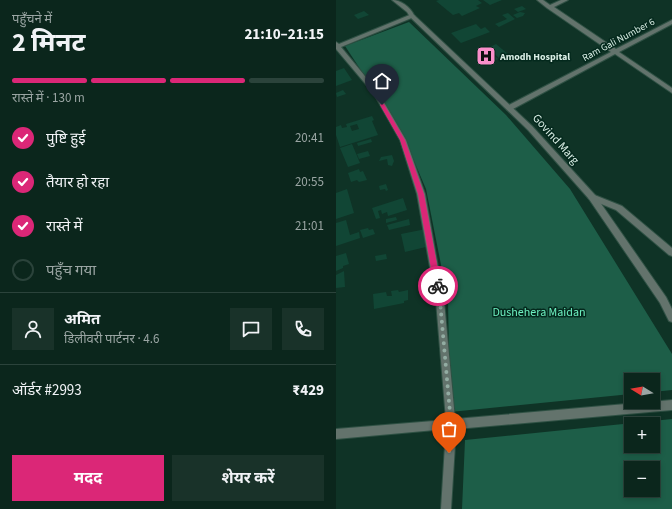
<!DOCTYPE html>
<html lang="hi">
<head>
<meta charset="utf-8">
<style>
	:root { --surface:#0b261c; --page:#193229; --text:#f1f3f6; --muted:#9aa5a3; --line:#2b433b; --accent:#db2777 }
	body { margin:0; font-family:"Source Sans 3","Noto Sans Devanagari",sans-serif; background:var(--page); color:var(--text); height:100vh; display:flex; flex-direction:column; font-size:15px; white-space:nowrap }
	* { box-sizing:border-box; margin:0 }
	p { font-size:13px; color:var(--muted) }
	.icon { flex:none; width:22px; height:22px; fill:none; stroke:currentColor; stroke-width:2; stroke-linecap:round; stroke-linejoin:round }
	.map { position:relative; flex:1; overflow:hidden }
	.sheet { display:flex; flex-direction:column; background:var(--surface); width:336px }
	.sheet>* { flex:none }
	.needle { width:26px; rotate:281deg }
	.fabs { position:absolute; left:288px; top:373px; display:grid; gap:8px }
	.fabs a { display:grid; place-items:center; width:36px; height:36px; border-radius:0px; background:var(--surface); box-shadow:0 2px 6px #0003,0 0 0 1px var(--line); font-size:20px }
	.pin { position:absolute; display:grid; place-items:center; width:34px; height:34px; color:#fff; margin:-41px -17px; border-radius:50% 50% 50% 0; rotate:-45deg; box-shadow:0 0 4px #0007 }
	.pin .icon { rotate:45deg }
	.courier { position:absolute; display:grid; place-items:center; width:40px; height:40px; margin:-20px; border:3px solid #db2777; border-radius:50%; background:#fff; color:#222; box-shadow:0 1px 5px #0007 }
	.head em { font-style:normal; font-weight:700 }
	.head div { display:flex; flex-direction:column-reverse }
	.head { display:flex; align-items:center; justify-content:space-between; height:68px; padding:0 12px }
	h1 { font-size:26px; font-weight:700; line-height:30px }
	.bar { display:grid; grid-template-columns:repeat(4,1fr); gap:6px 4px; align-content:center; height:48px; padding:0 12px }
	.bar i { height:5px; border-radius:3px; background:var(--line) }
	.bar .current { background:var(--accent) }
	.bar p { grid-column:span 4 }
	.line { display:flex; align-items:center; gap:10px; padding:0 12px; border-top:1px solid var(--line) }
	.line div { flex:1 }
	.round { display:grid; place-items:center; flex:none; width:42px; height:42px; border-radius:0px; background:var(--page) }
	ol { padding:0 12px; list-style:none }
	li { display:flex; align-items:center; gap:12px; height:44px }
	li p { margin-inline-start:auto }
	li .icon { padding:4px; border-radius:50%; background:var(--accent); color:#fff; stroke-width:4 }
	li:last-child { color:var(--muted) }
	li i { width:22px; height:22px; border:2px solid var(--line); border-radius:50% }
	.primary-button { display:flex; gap:8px; margin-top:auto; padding:8px 12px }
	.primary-button a { flex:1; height:46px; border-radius:0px; background:var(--accent); color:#fff; font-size:16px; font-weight:700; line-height:46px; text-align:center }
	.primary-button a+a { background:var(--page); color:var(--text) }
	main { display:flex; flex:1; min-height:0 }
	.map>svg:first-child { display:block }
	.green { fill:#1d5e48; fill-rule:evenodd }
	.building { fill:#114635; fill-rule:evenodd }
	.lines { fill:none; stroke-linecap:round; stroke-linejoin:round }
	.minor-casing { stroke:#2f5144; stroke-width:2 }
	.tertiary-casing { stroke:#2f5144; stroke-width:2 }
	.minor { fill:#63736c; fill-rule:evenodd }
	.tertiary { fill:#63736c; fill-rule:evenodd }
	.route { fill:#db2777 }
	.done { stroke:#92aca2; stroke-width:4; stroke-dasharray:0 7.2 }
	.labels { text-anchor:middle; stroke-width:3; stroke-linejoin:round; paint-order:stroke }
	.far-street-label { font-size:10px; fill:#d9ede4; stroke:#04291d }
	.far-poi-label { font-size:10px; font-weight:bold; fill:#d9ede4; stroke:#04291d; text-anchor:start }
	.street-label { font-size:12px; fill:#d9ede4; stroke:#04291d }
	.park-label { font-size:12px; fill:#6ef1c1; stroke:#04291d }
</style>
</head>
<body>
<main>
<section class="sheet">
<div class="head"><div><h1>2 मिनट</h1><p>पहुँचने में</p></div><em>21:10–21:15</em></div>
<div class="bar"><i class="current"></i><i class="current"></i><i class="current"></i><i></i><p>रास्ते में · 130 m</p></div>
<ol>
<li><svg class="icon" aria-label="check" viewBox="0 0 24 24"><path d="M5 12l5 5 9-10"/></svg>पुष्टि हुई<p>20:41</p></li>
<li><svg class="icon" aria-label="check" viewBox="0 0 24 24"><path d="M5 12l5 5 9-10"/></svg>तैयार हो रहा<p>20:55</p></li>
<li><svg class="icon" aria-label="check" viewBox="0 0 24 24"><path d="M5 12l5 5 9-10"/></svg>रास्ते में<p>21:01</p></li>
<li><i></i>पहुँच गया</li>
</ol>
<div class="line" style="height:72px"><a class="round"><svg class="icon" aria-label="person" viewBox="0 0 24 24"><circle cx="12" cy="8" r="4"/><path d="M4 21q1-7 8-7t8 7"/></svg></a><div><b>अमित</b><p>डिलीवरी पार्टनर · 4.6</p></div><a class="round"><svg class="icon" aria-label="chat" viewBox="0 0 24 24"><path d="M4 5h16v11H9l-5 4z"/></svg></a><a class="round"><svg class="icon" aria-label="phone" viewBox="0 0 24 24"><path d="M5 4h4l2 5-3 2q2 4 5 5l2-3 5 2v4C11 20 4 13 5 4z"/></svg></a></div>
<div class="line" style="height:52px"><div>ऑर्डर #2993</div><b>₹429</b></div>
<div class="primary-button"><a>मदद</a><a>शेयर करें</a></div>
</section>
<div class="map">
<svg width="336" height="509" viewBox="0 0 336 509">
	<rect width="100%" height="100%" fill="#0f3326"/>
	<path class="green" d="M73,22L170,115L234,189L336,354V390L317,392V380H295V394L114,412L112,300L90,189L75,154L32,81L9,46Z
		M336,419V509H126L129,440ZM295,424H317V446H295ZM295,468H317V490H295Z"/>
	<path class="building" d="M103,0H142L146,3L140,6L144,8L126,16L123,13L117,15L100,1Z
		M147,0H166L154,5Z
		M186,6L190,9L182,12L178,9Z
		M28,11L33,15L22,19L18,15Z
		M184,12L189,13L187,16L181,18L177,15Z
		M172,13L179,19L163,27L159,24L171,19L166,15Z
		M140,24L145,29L149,27L154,32L125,43L115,33Z
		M160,44L172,54L163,58L152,48Z
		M153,51L162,59L155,62L146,55Z
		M8,68L16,80L0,86V71Z
		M7,90L10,94L1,97L0,93Z
		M36,116L38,120L36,121L42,135L4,147L0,135V127L5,125L6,128L11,127L10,124ZM21,124L23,129L16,131L14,126Z
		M35,139L36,142L22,146L21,143Z
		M16,144L24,163L12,167L4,148Z
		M32,151L34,156L23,159L21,154Z
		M56,155L58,161L56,166L52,165L51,159L43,161L45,157Z
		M23,169L24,172L27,171L31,180L23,182L21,180L15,182L12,173Z
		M50,184L52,190L50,191L49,189L44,190L43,186Z
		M11,189L18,213L0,219V193Z
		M67,198L71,210L52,216L51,212L46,214L45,210L42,211L44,218L40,219L36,208Z
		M60,217L61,220L50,223V219Z
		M73,219L74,225L53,230L51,225Z
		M10,220L14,235L23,232L24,238L0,246V223Z
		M32,228L33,230L37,229L39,234L27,238L24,230Z
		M90,229L94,246L69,252L65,234Z
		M10,253L13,264L7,266V268L0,271V256Z
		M50,254L51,259L40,261L39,256Z
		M8,271L9,287L0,288V275Z
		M62,290L63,292L72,290V300L68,301V303L38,309L37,294L50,292L51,296H56L55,291Z"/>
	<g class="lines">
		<g class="minor-casing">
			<path id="minor" d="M201,0H207L214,5L225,0H232L218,7L280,49L336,20V24L283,52L336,88V93L279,54L175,110H171V106L275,52L211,8Z
				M76,14L79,16L78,17L5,47L42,92L70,140L89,194L108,301L119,419L336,400V410L120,429L115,509H105L110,429L0,439V429L110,420L100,301L81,194L64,140L38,94L0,49V42L3,44Z
				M256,194L286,206L336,248V256L333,255L280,210L253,199L252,197L253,195Z"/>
		</g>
		<g class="tertiary-casing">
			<path id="tertiary" d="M56,0C65,0 74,7 78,15L196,126L259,195L330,297L336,309V322L333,321L324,303L253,199L192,130L74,17L71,12Z"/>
		</g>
		<use href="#minor" class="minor"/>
		<use href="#tertiary" class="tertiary"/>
	</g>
	<path class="route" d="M45,104H48L69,140L88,194L105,286L102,289L98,286L82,194L64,140L44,105Z"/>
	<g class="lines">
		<path class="done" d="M102,286L104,301L115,424L113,453"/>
	</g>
	<defs>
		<g id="hospital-square" transform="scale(1)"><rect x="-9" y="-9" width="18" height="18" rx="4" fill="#f98fca" stroke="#04291d"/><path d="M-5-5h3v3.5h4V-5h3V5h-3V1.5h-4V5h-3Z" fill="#111"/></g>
	</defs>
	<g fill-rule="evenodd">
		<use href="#hospital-square" x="150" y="56"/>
	</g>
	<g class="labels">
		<g class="far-street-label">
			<text transform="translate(282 39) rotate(-28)" y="4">Ram Gali Number 6</text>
		</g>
		<g class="far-poi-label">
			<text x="164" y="60">Amodh Hospital</text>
		</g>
		<g class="street-label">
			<text transform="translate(220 139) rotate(48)" y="4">Govind Marg</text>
		</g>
		<g class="park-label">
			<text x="203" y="316">Dushehera Maidan</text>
		</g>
	</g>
</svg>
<div class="fabs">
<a><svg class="needle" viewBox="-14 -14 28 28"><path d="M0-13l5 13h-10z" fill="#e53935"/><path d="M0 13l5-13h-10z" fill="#9aa5a3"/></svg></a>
<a>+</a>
<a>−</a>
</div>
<div class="pin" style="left:113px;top:453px;background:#ea580c"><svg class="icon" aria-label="bag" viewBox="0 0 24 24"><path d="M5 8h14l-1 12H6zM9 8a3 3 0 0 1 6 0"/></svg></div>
<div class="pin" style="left:46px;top:105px;background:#1f2937"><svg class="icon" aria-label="home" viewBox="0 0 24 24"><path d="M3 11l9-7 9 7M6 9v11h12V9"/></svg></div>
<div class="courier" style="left:102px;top:286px"><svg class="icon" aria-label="bike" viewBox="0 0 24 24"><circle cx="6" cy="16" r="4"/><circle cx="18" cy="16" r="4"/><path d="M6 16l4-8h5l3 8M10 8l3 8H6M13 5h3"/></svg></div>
</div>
</main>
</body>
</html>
